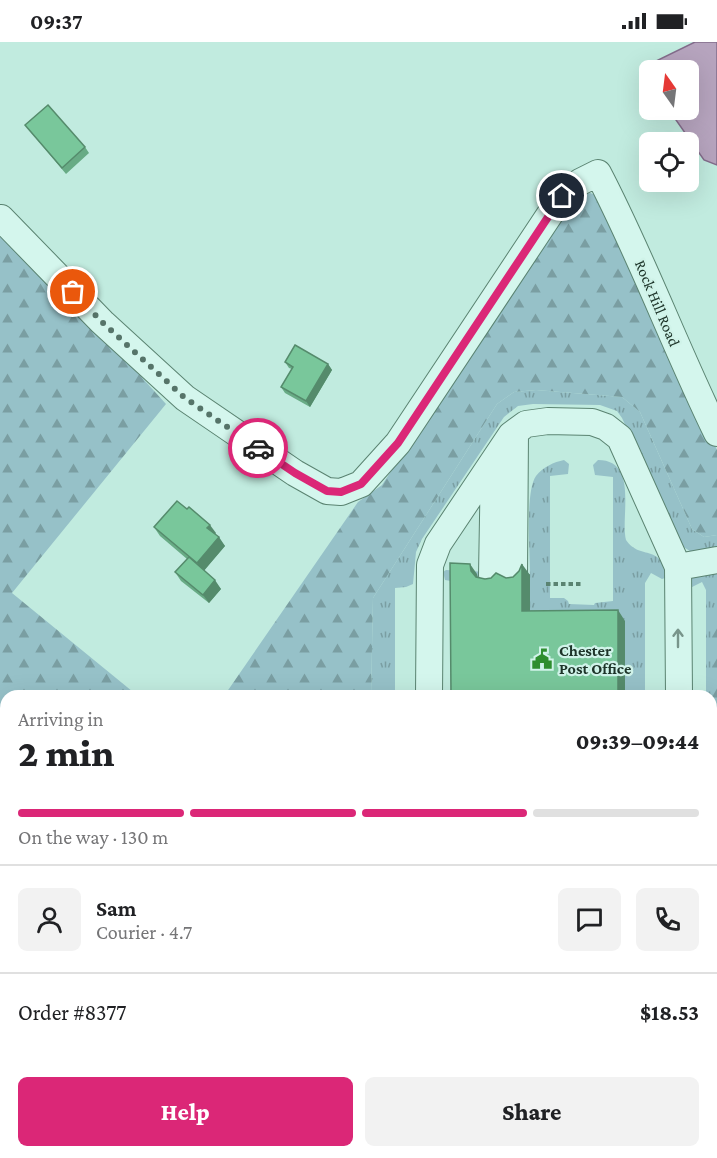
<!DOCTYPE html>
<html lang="en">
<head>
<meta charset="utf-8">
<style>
	:root { --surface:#fff; --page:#f2f2f2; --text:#202124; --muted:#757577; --line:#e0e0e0; --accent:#db2777 }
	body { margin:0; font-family:"Crimson Pro",serif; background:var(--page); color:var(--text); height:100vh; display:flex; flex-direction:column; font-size:22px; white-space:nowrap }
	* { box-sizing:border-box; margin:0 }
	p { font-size:20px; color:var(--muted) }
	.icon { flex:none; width:33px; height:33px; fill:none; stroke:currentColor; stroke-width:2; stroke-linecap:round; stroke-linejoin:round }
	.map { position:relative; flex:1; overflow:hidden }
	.panel { position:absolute; left:0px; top:648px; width:717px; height:468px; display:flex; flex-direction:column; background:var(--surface); border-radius:18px 18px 0 0; box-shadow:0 6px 24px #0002 }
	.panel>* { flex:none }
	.needle { width:39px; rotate:346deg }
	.controls { position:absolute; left:639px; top:18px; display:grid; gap:12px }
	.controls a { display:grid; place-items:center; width:60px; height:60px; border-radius:9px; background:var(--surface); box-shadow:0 6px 24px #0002; font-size:30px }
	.pin { position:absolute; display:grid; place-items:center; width:51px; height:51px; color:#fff; margin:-26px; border:3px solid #fff; border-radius:50%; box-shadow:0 2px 6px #0007 }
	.courier { position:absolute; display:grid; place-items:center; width:60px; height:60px; margin:-30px; border:4px solid #db2777; border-radius:50%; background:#fff; color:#222; box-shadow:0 2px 8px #0007 }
	.head em { font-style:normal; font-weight:800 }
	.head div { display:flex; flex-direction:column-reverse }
	.head { display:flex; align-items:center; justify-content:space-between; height:102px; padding:0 18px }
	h1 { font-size:39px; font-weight:800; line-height:45px }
	.bar { display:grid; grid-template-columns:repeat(4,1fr); gap:9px 6px; align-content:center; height:72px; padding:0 18px }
	.bar i { height:8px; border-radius:4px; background:var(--line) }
	.bar .on { background:var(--accent) }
	.bar p { grid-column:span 4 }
	.line { display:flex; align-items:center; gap:15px; padding:0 18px; border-top:2px solid var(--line) }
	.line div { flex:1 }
	.round { display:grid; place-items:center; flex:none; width:63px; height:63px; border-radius:9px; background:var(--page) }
	.button { display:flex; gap:12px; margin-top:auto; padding:12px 18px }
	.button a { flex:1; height:69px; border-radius:9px; background:var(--accent); color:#fff; font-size:24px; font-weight:800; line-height:69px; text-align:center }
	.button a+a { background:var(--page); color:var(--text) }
	.status { display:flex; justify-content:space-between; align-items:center; height:42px; padding:0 30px; background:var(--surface); direction:ltr }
	.status svg { height:16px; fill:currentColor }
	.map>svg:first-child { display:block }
	.grass { fill:url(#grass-tufts) }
	.forest { fill:url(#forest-firs) }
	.water { fill:#b6a4be; stroke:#836c8b; stroke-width:1.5 }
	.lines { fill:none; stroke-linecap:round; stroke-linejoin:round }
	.minor-casing { stroke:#5a8371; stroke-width:28 }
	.major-casing { stroke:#2e513f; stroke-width:34 }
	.path { stroke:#5a8371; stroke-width:4; stroke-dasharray:4.5 3; stroke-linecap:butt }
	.minor { stroke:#d4f6ed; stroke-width:26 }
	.major { stroke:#9becd4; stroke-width:32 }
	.wall { fill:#68ab85 }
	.shaded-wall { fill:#558b6c }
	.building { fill:#79c79b; stroke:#558b6c; stroke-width:1.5 }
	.oneway { stroke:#78958b }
	.done { stroke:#567469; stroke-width:6; stroke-dasharray:0 10.8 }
	.route { stroke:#db2777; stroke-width:8 }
	.labels { text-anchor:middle; stroke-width:4.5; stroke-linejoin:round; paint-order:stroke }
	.street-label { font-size:16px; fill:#1d3429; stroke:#d0f3e9 }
	.poi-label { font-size:16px; font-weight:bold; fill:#1d3429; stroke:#d0f3e9; text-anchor:start }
</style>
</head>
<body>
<div class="status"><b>09:37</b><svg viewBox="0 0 49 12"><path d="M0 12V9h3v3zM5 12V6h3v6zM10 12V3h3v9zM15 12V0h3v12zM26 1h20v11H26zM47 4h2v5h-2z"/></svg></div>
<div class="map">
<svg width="717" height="1116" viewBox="0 0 717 1116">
	<defs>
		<pattern id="grass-tufts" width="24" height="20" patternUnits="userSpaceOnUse" patternTransform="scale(1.5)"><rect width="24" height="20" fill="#96c1c8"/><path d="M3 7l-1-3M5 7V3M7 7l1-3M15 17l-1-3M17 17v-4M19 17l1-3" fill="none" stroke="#7a9ea2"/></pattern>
		<pattern id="forest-firs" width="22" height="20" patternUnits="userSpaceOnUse" patternTransform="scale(1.5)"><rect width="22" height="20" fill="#96c1c8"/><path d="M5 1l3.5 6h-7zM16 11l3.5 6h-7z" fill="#7a9ea2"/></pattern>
	</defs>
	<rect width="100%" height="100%" fill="#c1ebdf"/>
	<path class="grass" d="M536,348L622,355L640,370L692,487L704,495L717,493V511H693L682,504L622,376L617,369L600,363L533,362L518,364L504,375L422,497L416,510L413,542L406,545L395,546V654H371L373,556L497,362L514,350Z
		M564,418L569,422L568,432L550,434V556H564L568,559L569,562L594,563L595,561L613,559V435L595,433L593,423L598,418C639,418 620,475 626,498C640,519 664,501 665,536L662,537L651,531L645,541V654H457V540L445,538L443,530L446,528L530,532C530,511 525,449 536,434C543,425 554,420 564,418Z
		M717,528V772H712L711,654H706V548L702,540L688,547L687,540L696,533Z"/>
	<path class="forest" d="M590,151L599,154L717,408V493L704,495L692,487L640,370L622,355L536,348L514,350L497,362L373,556L371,654H224L358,460L382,443L564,164L576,154Z
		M0,180L166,362L12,551L138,654H6V1022H0Z
		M717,566V749L713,737L712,580Z"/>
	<path class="water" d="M695,0H717V123L704,118L669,68H688V28H651L656,19Z"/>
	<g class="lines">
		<g class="minor-casing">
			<path id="minor" d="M1,176L102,280L185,356L295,431L327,449L341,450L361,442L398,401L562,154L580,140L598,131C642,215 675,305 717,391
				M514,532L515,390
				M492,533L494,419
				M429,654L430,523L438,502L511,393L526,382L548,379L592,380L606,385L620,396L678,525
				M679,654L678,525L717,518
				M711,789H717
				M711,855L717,859
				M711,931L717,929
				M711,952L717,951"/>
		</g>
		<g class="major-casing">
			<path id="major" d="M0,1067H6
				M711,1070H717
				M0,1111L717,1114"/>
		</g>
		<path class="path" d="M546,542H582"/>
		<use href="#minor" class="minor"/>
		<use href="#major" class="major"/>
	</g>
	<path class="wall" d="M25,83L85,105L89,111L66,132Z
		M285,320L328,322L332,328L310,365L285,351L281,345L292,327L289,326Z
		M154,485L216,491L215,492L225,504L204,528L221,547L209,561L181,539L175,530L187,517L160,494Z
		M711,865L717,871V902L711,901Z"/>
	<path class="shaded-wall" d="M328,322L332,328L310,365L306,359Z
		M210,483L216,491L213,494L207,486Z
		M219,495L225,504L203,530L197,521Z
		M470,522L477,532L479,540L471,529Z
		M522,522L530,533V579L522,569Z
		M215,538L221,547L209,561L203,553Z
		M618,568L625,579V654H618Z
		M713,865L717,871V900L712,893Z"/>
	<path class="building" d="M48,63L85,105L62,126L25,83Z
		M295,303L328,322L306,359L281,345L293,325L285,320Z
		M177,459L187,467L189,465L210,483L207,486L219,495L197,521L154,485Z
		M189,515L215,538L203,553L175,530Z
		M450,521L470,522L471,529L476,535L485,537L491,536L496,531L506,536L513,535L519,529L522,522V569L618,568V654H451Z
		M711,865H713L712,893H711Z"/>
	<defs><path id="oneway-shaft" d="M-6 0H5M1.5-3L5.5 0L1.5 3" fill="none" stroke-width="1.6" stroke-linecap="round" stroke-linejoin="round" transform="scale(1.5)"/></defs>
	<use class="oneway" href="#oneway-shaft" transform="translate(678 596) rotate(-90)"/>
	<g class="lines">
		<path class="done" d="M73,250L102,280L185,356L258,406"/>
		<path class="route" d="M258,406L295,431L327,449L341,450L361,442L398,401L562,154"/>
	</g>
	<defs>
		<g id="civic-bare" transform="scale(1.62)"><path d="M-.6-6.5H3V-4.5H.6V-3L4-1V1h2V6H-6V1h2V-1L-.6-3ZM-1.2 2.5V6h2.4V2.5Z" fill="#2e8e2f" stroke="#d0f3e9" stroke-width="2.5" paint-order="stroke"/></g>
	</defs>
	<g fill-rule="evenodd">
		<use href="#civic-bare" x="542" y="617"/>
	</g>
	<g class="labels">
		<g class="street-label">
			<text transform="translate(658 261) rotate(67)" y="6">Rock Hill Road</text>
		</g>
		<g class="poi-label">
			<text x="559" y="614">Chester<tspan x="559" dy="18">Post Office</tspan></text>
		</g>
	</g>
</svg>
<div class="controls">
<a><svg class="needle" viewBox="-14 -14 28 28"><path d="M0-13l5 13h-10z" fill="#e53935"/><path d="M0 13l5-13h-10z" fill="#757577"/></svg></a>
<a><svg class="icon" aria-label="locate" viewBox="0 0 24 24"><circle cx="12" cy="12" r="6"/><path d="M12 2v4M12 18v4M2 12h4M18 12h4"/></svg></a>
</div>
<div class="pin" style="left:73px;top:250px;background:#ea580c"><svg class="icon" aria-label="bag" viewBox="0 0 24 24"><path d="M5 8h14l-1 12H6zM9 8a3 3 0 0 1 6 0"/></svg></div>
<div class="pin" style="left:562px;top:154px;background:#1f2937"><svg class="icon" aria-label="home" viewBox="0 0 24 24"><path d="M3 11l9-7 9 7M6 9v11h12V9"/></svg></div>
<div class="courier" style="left:258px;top:406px"><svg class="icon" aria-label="car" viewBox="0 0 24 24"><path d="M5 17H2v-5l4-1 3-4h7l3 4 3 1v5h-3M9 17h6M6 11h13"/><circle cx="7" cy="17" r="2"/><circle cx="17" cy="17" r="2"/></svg></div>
<section class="panel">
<div class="head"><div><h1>2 min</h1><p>Arriving in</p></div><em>09:39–09:44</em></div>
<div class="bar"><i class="on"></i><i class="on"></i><i class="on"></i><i></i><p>On the way · 130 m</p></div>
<div class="line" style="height:108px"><a class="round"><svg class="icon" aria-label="person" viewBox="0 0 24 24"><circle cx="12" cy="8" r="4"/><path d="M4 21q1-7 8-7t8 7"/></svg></a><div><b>Sam</b><p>Courier · 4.7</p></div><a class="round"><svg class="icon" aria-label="chat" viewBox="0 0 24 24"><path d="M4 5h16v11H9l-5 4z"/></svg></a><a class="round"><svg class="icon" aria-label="phone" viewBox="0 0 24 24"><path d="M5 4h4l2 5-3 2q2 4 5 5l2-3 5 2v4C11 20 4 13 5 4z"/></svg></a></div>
<div class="line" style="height:78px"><div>Order #8377</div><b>$18.53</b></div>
<div class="button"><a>Help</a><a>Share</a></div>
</section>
</div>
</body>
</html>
